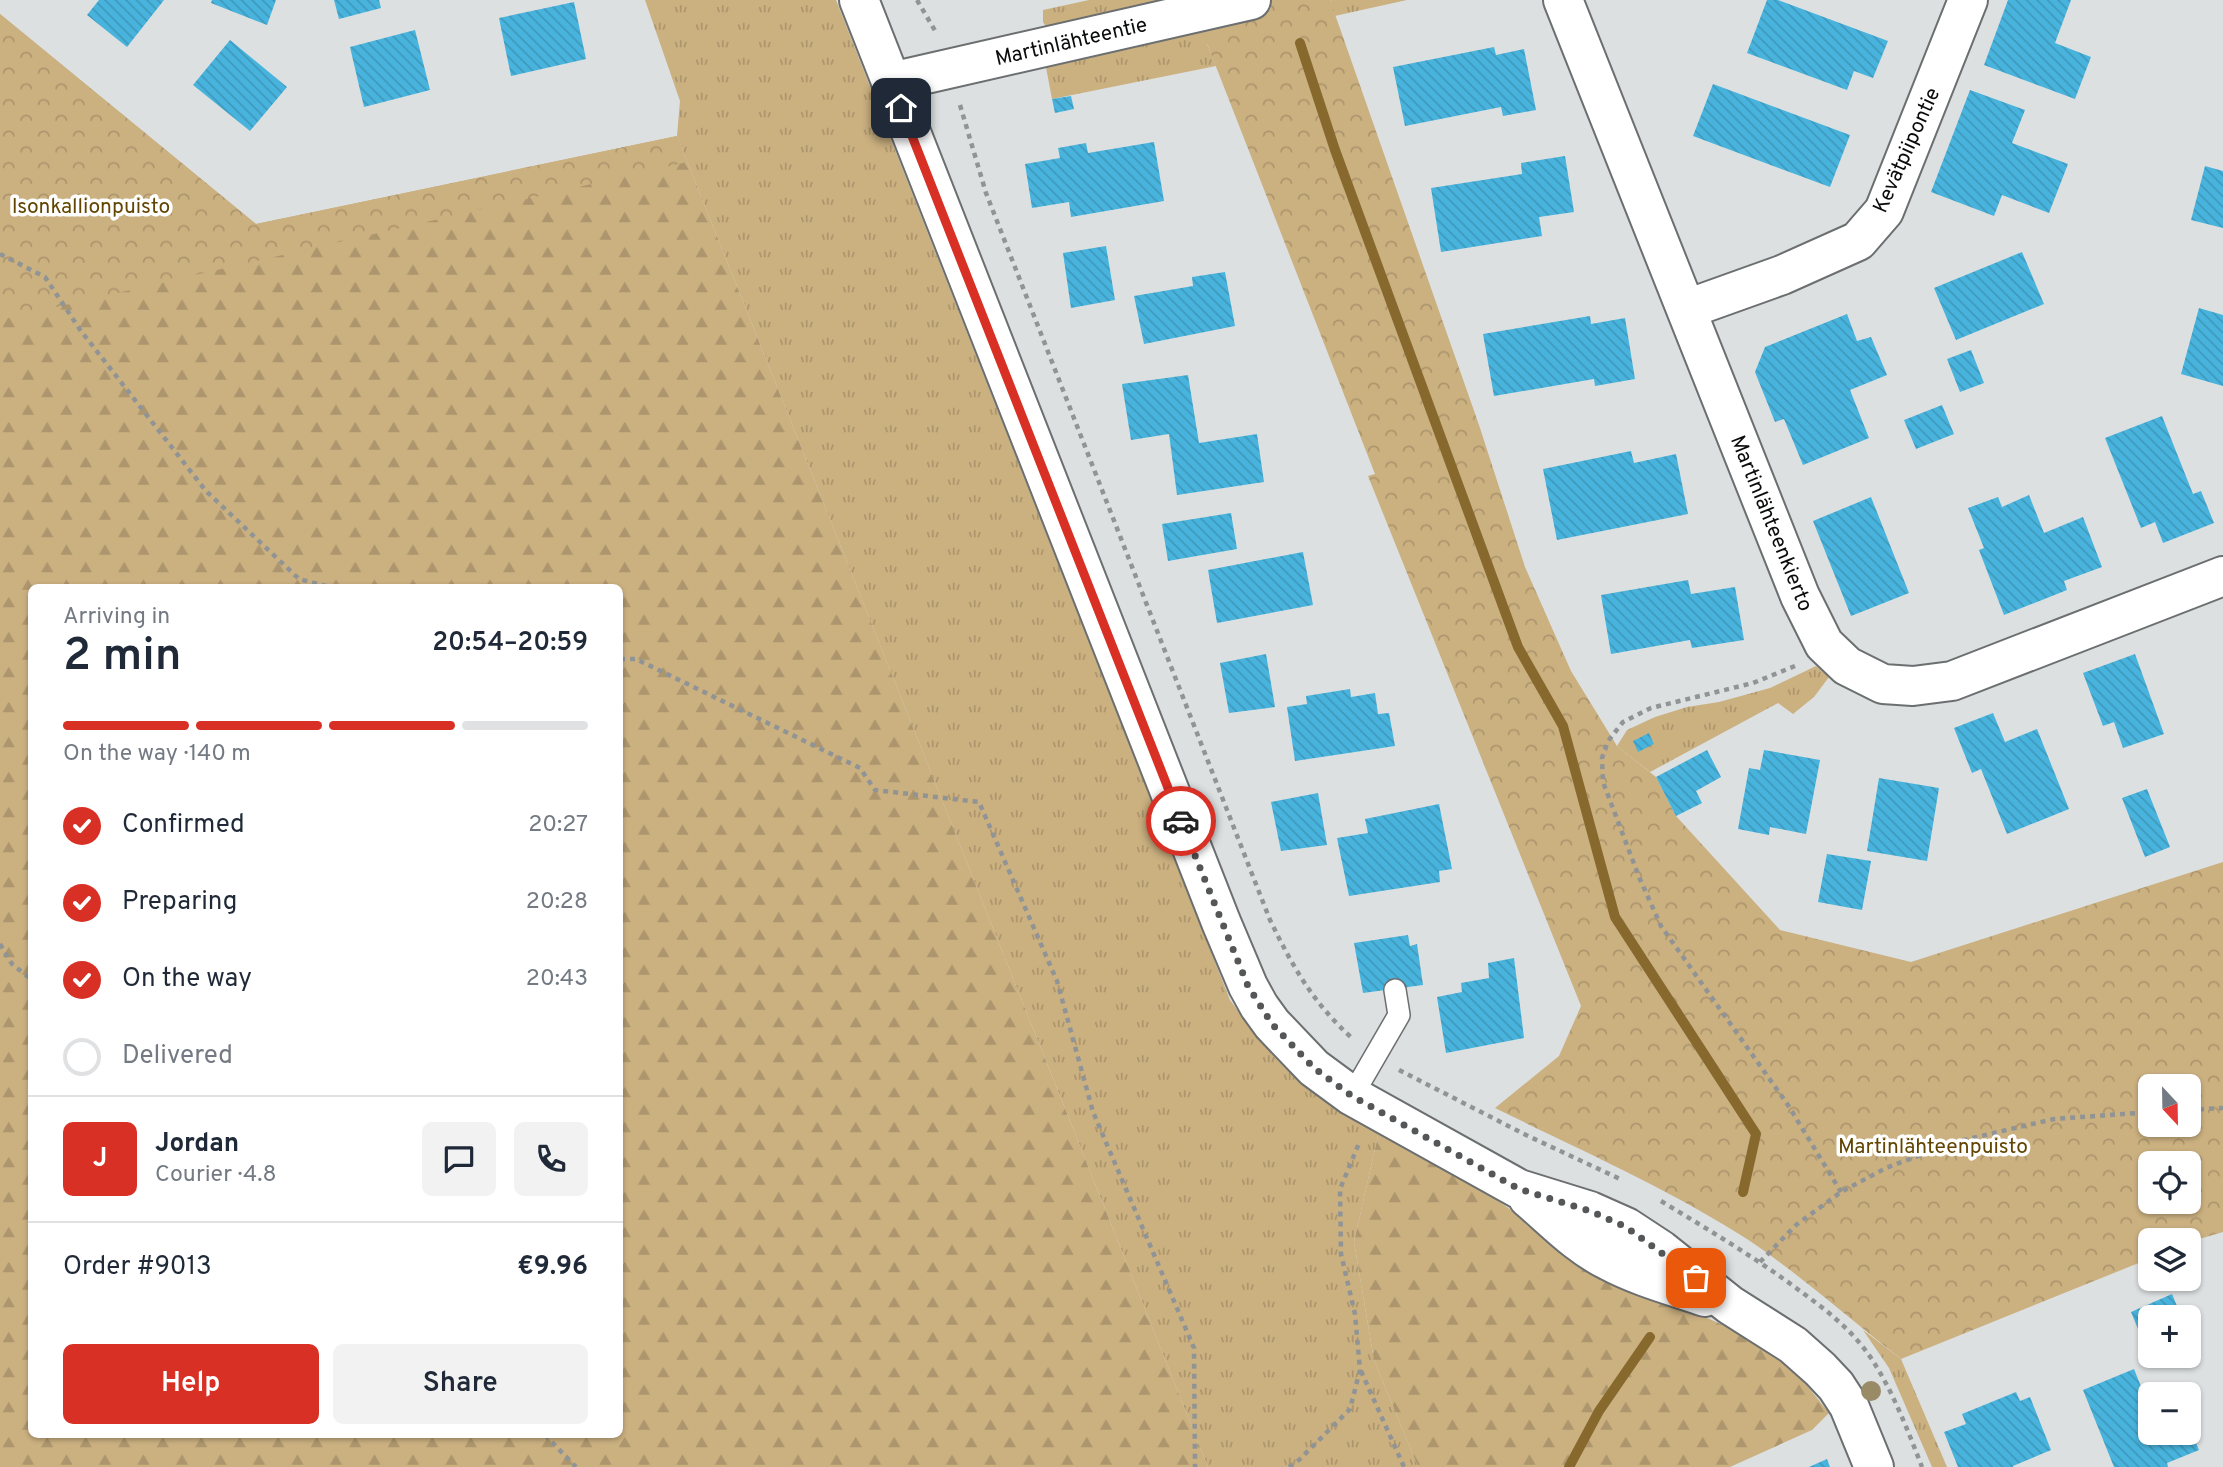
<!DOCTYPE html>
<html lang="en">
<head>
<meta charset="utf-8">
<style>
	:root { --surface:#fff; --page:#f2f2f3; --text:#1f2937; --muted:#747a83; --line:#e0e1e3; --accent:#d93025 }
	body { margin:0; font-family:Overpass,sans-serif; background:var(--page); color:var(--text); height:100vh; display:flex; flex-direction:column; font-size:26px; white-space:nowrap }
	* { box-sizing:border-box; margin:0 }
	p { font-size:23px; color:var(--muted) }
	.icon { flex:none; width:38px; height:38px; fill:none; stroke:currentColor; stroke-width:2; stroke-linecap:round; stroke-linejoin:round }
	.map { position:relative; flex:1; overflow:hidden }
	.sheet { position:absolute; left:28px; top:584px; width:595px; height:854px; display:flex; flex-direction:column; background:var(--surface); border-radius:10px; box-shadow:0 2px 5px #0004 }
	.sheet>* { flex:none }
	.needle { width:46px; rotate:158deg }
	.tools { position:absolute; left:2138px; top:1074px; display:grid; gap:14px }
	.tools a { display:grid; place-items:center; width:63px; height:63px; border-radius:10px; background:var(--surface); box-shadow:0 2px 5px #0004; font-size:35px }
	.pin { position:absolute; display:grid; place-items:center; width:60px; height:60px; color:#fff; margin:-30px; border-radius:14px; box-shadow:0 4px 10px #0006 }
	.courier { position:absolute; display:grid; place-items:center; width:70px; height:70px; margin:-35px; border:5px solid #d93025; border-radius:50%; background:#fff; color:#222; box-shadow:0 2px 9px #0007 }
	.overview em { font-style:normal; font-weight:600 }
	.overview div { display:flex; flex-direction:column-reverse }
	.overview { display:flex; align-items:center; justify-content:space-between; height:119px; padding:0 35px }
	h1 { font-size:46px; font-weight:600; line-height:52px }
	.bar { display:grid; grid-template-columns:repeat(4,1fr); gap:10px 7px; align-content:center; height:84px; padding:0 35px }
	.bar i { height:9px; border-radius:5px; background:var(--line) }
	.bar .current { background:var(--accent) }
	.bar p { grid-column:span 4 }
	.line { display:flex; align-items:center; gap:18px; padding:0 35px; border-top:2px solid var(--line) }
	.line div { flex:1 }
	.round { display:grid; place-items:center; flex:none; width:74px; height:74px; border-radius:10px; background:var(--page) }
	ol { padding:0 35px; list-style:none }
	li { display:flex; align-items:center; gap:21px; height:77px }
	li p { margin-inline-start:auto }
	li .icon { padding:7px; border-radius:50%; background:var(--accent); color:#fff; stroke-width:4 }
	li:last-child { color:var(--muted) }
	li i { width:38px; height:38px; border:4px solid var(--line); border-radius:50% }
	.primary-button { display:flex; gap:14px; margin-top:auto; padding:14px 35px }
	.primary-button a { flex:1; height:80px; border-radius:10px; background:var(--accent); color:#fff; font-size:28px; font-weight:600; line-height:80px; text-align:center }
	.primary-button a+a { background:var(--page); color:var(--text) }
	.map>svg:first-child { display:block }
	.grass { fill:url(#grass-tufts) }
	.forest { fill:url(#forest-firs); fill-rule:evenodd }
	.park { fill:url(#park-crowns); fill-rule:evenodd }
	.lines { fill:none; stroke-linecap:round; stroke-linejoin:round }
	.stream { stroke:#87692e; stroke-width:10 }
	.building { fill:url(#building-back-hatch) }
	.lane-casing { stroke:#6b6f70; stroke-width:24 }
	.street-casing { stroke:#6b6f70; stroke-width:42 }
	.secondary-casing { stroke:#6b6f70; stroke-width:42 }
	.path { stroke:#919495; stroke-width:4.5; stroke-dasharray:5 5; stroke-linecap:butt }
	.lane { stroke:#fff; stroke-width:21 }
	.street { stroke:#fff; stroke-width:38 }
	.secondary { stroke:#fff; stroke-width:38 }
	.tree { fill:#998b65 }
	.done { stroke:#545657; stroke-width:7; stroke-dasharray:0 12.6 }
	.route { stroke:#d93025; stroke-width:9 }
	.labels { text-anchor:middle; stroke-width:7; stroke-linejoin:round; paint-order:stroke }
	.street-label { font-size:21px; fill:#0a0b0c; stroke:#fff }
	.park-label { font-size:21px; fill:#624500; stroke:#fff }
</style>
</head>
<body>
<div class="map">
<svg width="2223" height="1467" viewBox="0 0 2223 1467">
	<defs>
		<pattern id="grass-tufts" width="24" height="20" patternUnits="userSpaceOnUse" patternTransform="scale(1.75)"><rect width="24" height="20" fill="#cbb080"/><path d="M3 7l-1-3M5 7V3M7 7l1-3M15 17l-1-3M17 17v-4M19 17l1-3" fill="none" stroke="#ad966d"/></pattern>
		<pattern id="forest-firs" width="22" height="20" patternUnits="userSpaceOnUse" patternTransform="scale(1.75)"><rect width="22" height="20" fill="#cbb080"/><path d="M5 1l3.5 6h-7zM16 11l3.5 6h-7z" fill="#ad966d"/></pattern>
		<pattern id="park-crowns" width="20" height="18" patternUnits="userSpaceOnUse" patternTransform="scale(1.75)"><rect width="20" height="18" fill="#cbb080"/><path d="M2 6a3 3 0 1 1 6 0M12 15a3 3 0 1 1 6 0" fill="none" stroke="#ad966d"/></pattern>
		<pattern id="building-back-hatch" width="6" height="6" patternUnits="userSpaceOnUse" patternTransform="scale(1.75)"><rect width="6" height="6" fill="#48b4dd"/><path d="M-1 5l2 2M0 0l6 6M5-1l2 2" fill="none" stroke="#3e99bc"/></pattern>
	</defs>
	<rect width="100%" height="100%" fill="#dce0e1"/>
	<path class="grass" d="M645,0H836L1230,1000L1262,1043L1305,1087L1379,1131L1354,1242L1374,1360L1418,1467H1208L677,136L680,101Z
		M1089,0H1174L1047,28L1043,22V10Z
		M1332,0H1407L1207,44L1216,66L1052,99L1045,62Z
		M1816,666L1829,677L1814,697L1793,714L1778,703L1650,772L1617,746L1627,730L1655,717L1687,707L1719,702L1770,688Z
		M1863,1330L1901,1359L1947,1467H1932L1889,1368Z"/>
	<path class="forest" d="M0,14L256,224L677,136L1208,1467H0ZM32,588H620V1435H32Z
		M1379,1131L1489,1194L1544,1234L1685,1308L1736,1331L1773,1353L1796,1372L1829,1413L1812,1430L1730,1467H1418L1374,1360L1354,1242Z"/>
	<path class="park" d="M1190,0H1330L1479,425L1525,567L1571,671L1617,746L1656,777L1676,816L1780,930L1911,962L2223,862V1232L2189,1242L2151,1241V1258L1901,1359C1851,1320 1803,1277 1750,1241C1670,1189 1580,1150 1495,1108L1559,1056L1581,1006L1368,476L1375,474ZM2151,1087H2189V1125H2151ZM2151,1164H2189V1202H2151Z
		M0,14L256,224L677,136L687,162L0,320Z"/>
	<g class="lines">
		<path class="stream" d="M1300,43L1335,150L1518,647L1563,726L1615,917L1756,1134L1743,1192
			M1569,1467L1599,1411L1650,1337"/>
	</g>
	<path class="building" d="M99,0H164L127,47L87,15Z
		M212,0H276L267,25L211,3Z
		M334,0H379L381,8L339,19Z
		M1767,0H1778L1888,41L1873,78L1854,71L1847,90L1747,53Z
		M2008,0H2071L2055,43L2091,57L2075,99L1984,65Z
		M574,2L586,59L511,76L499,18Z
		M415,30L430,90L364,107L350,47Z
		M230,40L287,87L250,131L193,85Z
		M1494,47L1496,55L1524,49L1536,110L1503,116L1501,107L1405,126L1393,67Z
		M1713,84L1850,135L1830,187L1693,136Z
		M1970,90L2025,110L2012,143L2068,164L2049,213L2002,195L1994,216L1931,192Z
		M1071,96L1074,109L1055,113L1052,99Z
		M1154,142L1164,201L1071,217L1069,202L1032,208L1025,164L1060,158L1058,148L1086,143L1088,153Z
		M1565,156L1574,212L1539,217L1542,236L1441,252L1431,188L1522,174L1521,163Z
		M2205,166L2223,171V228L2191,220Z
		M1106,246L1115,300L1071,308L1063,253Z
		M2022,252L2044,304L1956,340L1934,288Z
		M1225,272L1235,326L1144,344L1134,296L1193,286L1192,277Z
		M2199,308L2223,315V386L2181,374Z
		M1847,314L1857,341L1871,337L1887,375L1850,390L1869,438L1803,465L1784,419L1775,422L1755,372L1765,347Z
		M1590,316L1591,324L1625,318L1635,379L1595,386L1594,379L1494,396L1483,334Z
		M1971,350L1984,383L1960,392L1947,359Z
		M1188,375L1199,443L1257,434L1264,482L1177,495L1169,434L1131,440L1122,384Z
		M1942,405L1954,434L1916,449L1904,420Z
		M2162,416L2193,494L2201,491L2214,523L2163,543L2155,522L2141,528L2105,438Z
		M1631,451L1634,463L1676,454L1688,514L1557,540L1543,469Z
		M2029,495L2044,533L2083,517L2102,567L2064,581L2067,590L2004,615L1979,550L1984,548L1968,508L1998,497L2002,507Z
		M1871,497L1909,593L1851,616L1813,521Z
		M1231,513L1237,549L1168,561L1162,524Z
		M1303,552L1313,605L1217,623L1208,570Z
		M1688,580L1691,594L1735,587L1744,640L1692,648L1690,640L1611,654L1601,595Z
		M1266,654L1275,707L1229,713L1220,663Z
		M2135,654L2164,734L2123,748L2114,722L2103,726L2083,673Z
		M1350,689L1351,697L1375,693L1378,714L1389,713L1395,746L1295,761L1287,707L1307,704L1306,696Z
		M1993,713L2005,742L2037,729L2069,809L2007,834L1981,769L1972,773L1954,728Z
		M1649,733L1654,744L1638,752L1633,741Z
		M1707,750L1721,777L1696,791L1702,803L1676,816L1656,777Z
		M1764,750L1820,760L1806,834L1770,827L1769,835L1738,829L1749,768L1760,770Z
		M1879,778L1939,788L1927,861L1867,851Z
		M2147,789L2170,847L2145,857L2122,798Z
		M1318,793L1327,845L1281,851L1271,802Z
		M1439,804L1452,869L1439,871L1440,882L1349,896L1337,838L1368,833L1365,819Z
		M1827,854L1871,861L1862,910L1818,902Z
		M1408,935L1410,946L1417,944L1423,985L1363,993L1354,943Z
		M1514,958L1524,1038L1446,1053L1437,997L1462,992L1461,983L1489,978L1488,963Z
		M2172,1294L2182,1318H2151V1352L2148,1353L2131,1312Z
		M2134,1369L2146,1399L2151,1397V1433H2189V1427L2199,1450L2167,1463L2168,1467H2114L2083,1390Z
		M2173,1388L2176,1395H2156Z
		M2016,1392L2020,1401L2030,1397L2051,1450L2013,1466V1467H1958L1944,1432L1966,1424L1962,1414Z
		M1827,1459L1830,1467H1809Z"/>
	<g class="lines">
		<g class="lane-casing">
			<path id="lane" d="M1352,1096L1399,1015L1395,990"/>
		</g>
		<g class="street-casing">
			<path id="street" d="M1563,0L1800,596L1824,644L1847,666L1883,684L1913,686L1952,681L2223,576
				M891,82L1251,0
				M1687,309L1782,275L1858,241L1884,211L1968,0"/>
		</g>
		<g class="secondary-casing">
			<path id="secondary" d="M859,0L1221,922L1248,986L1259,1006L1272,1024L1314,1068L1352,1096L1519,1189L1590,1211L1626,1227L1661,1250L1730,1305L1793,1345L1820,1369L1836,1386L1849,1406L1874,1467
				M1528,1198C1554,1220 1578,1246 1609,1261C1639,1277 1673,1286 1705,1297"/>
		</g>
		<path class="path" d="M917,0L937,34
			M960,105L986,193L1270,920C1294,969 1313,1003 1354,1040
			M0,254L45,277L81,331L206,491L299,579L333,588
			M620,659H636L860,768L875,790L979,802L1057,981L1093,1112L1194,1348L1195,1467
			M1795,666L1753,683L1651,708L1623,722L1608,741L1602,758L1603,782L1639,877L1661,926L1788,1105L1841,1192
			M0,944L12,964L32,980
			M1399,1070L1526,1135L1620,1179
			M2189,1110L2223,1108
			M1661,1201C1707,1229 1753,1256 1796,1288C1825,1309 1853,1330 1873,1361C1894,1394 1908,1431 1922,1467
			M1760,1262L1796,1225L1841,1192L1886,1168L1955,1142L2054,1119L2151,1112
			M1361,1371L1404,1467
			M545,1435L576,1467
			M1289,1467L1299,1460L1350,1409L1360,1370L1355,1314L1341,1254L1340,1189L1360,1141"/>
		<use href="#lane" class="lane"/>
		<use href="#street" class="street"/>
		<use href="#secondary" class="secondary"/>
	</g>
	<circle class="tree" cx="1871" cy="1391" r="10"/>
	<g class="lines">
		<path class="done" d="M1181,821L1248,986L1272,1024L1314,1068L1352,1096L1519,1189L1590,1211L1626,1227L1696,1278"/>
		<path class="route" d="M901,108L1181,821"/>
	</g>
	<g class="labels">
		<g class="street-label">
			<text transform="translate(1071 41) rotate(-13)" y="7">Martinlähteentie</text>
			<text transform="translate(1906 150) rotate(-66)" y="7">Kevätpiipontie</text>
			<text transform="translate(1772 523) rotate(68)" y="7">Martinlähteenkierto</text>
		</g>
		<g class="park-label">
			<text x="91" y="213">Isonkallionpuisto</text>
			<text x="1933" y="1153">Martinlähteenpuisto</text>
		</g>
	</g>
</svg>
<div class="tools">
<a><svg class="needle" viewBox="-14 -14 28 28"><path d="M0-13l5 13h-10z" fill="#e53935"/><path d="M0 13l5-13h-10z" fill="#747a83"/></svg></a>
<a><svg class="icon" aria-label="locate" viewBox="0 0 24 24"><circle cx="12" cy="12" r="6"/><path d="M12 2v4M12 18v4M2 12h4M18 12h4"/></svg></a>
<a><svg class="icon" aria-label="layers" viewBox="0 0 24 24"><path d="M12 4l9 5-9 5-9-5zM3 14l9 5 9-5"/></svg></a>
<a>+</a>
<a>−</a>
</div>
<div class="pin" style="left:1696px;top:1278px;background:#ea580c"><svg class="icon" aria-label="bag" viewBox="0 0 24 24"><path d="M5 8h14l-1 12H6zM9 8a3 3 0 0 1 6 0"/></svg></div>
<div class="pin" style="left:901px;top:108px;background:#1f2937"><svg class="icon" aria-label="home" viewBox="0 0 24 24"><path d="M3 11l9-7 9 7M6 9v11h12V9"/></svg></div>
<div class="courier" style="left:1181px;top:821px"><svg class="icon" aria-label="car" viewBox="0 0 24 24"><path d="M5 17H2v-5l4-1 3-4h7l3 4 3 1v5h-3M9 17h6M6 11h13"/><circle cx="7" cy="17" r="2"/><circle cx="17" cy="17" r="2"/></svg></div>
<section class="sheet">
<div class="overview"><div><h1>2 min</h1><p>Arriving in</p></div><em>20:54–20:59</em></div>
<div class="bar"><i class="current"></i><i class="current"></i><i class="current"></i><i></i><p>On the way · 140 m</p></div>
<ol>
<li><svg class="icon" aria-label="check" viewBox="0 0 24 24"><path d="M5 12l5 5 9-10"/></svg>Confirmed<p>20:27</p></li>
<li><svg class="icon" aria-label="check" viewBox="0 0 24 24"><path d="M5 12l5 5 9-10"/></svg>Preparing<p>20:28</p></li>
<li><svg class="icon" aria-label="check" viewBox="0 0 24 24"><path d="M5 12l5 5 9-10"/></svg>On the way<p>20:43</p></li>
<li><i></i>Delivered</li>
</ol>
<div class="line" style="height:126px"><b class="round" style="background:var(--accent);color:#fff">J</b><div><b>Jordan</b><p>Courier · 4.8</p></div><a class="round"><svg class="icon" aria-label="chat" viewBox="0 0 24 24"><path d="M4 5h16v11H9l-5 4z"/></svg></a><a class="round"><svg class="icon" aria-label="phone" viewBox="0 0 24 24"><path d="M5 4h4l2 5-3 2q2 4 5 5l2-3 5 2v4C11 20 4 13 5 4z"/></svg></a></div>
<div class="line" style="height:91px"><div>Order #9013</div><b>€9.96</b></div>
<div class="primary-button"><a>Help</a><a>Share</a></div>
</section>
</div>
</body>
</html>
